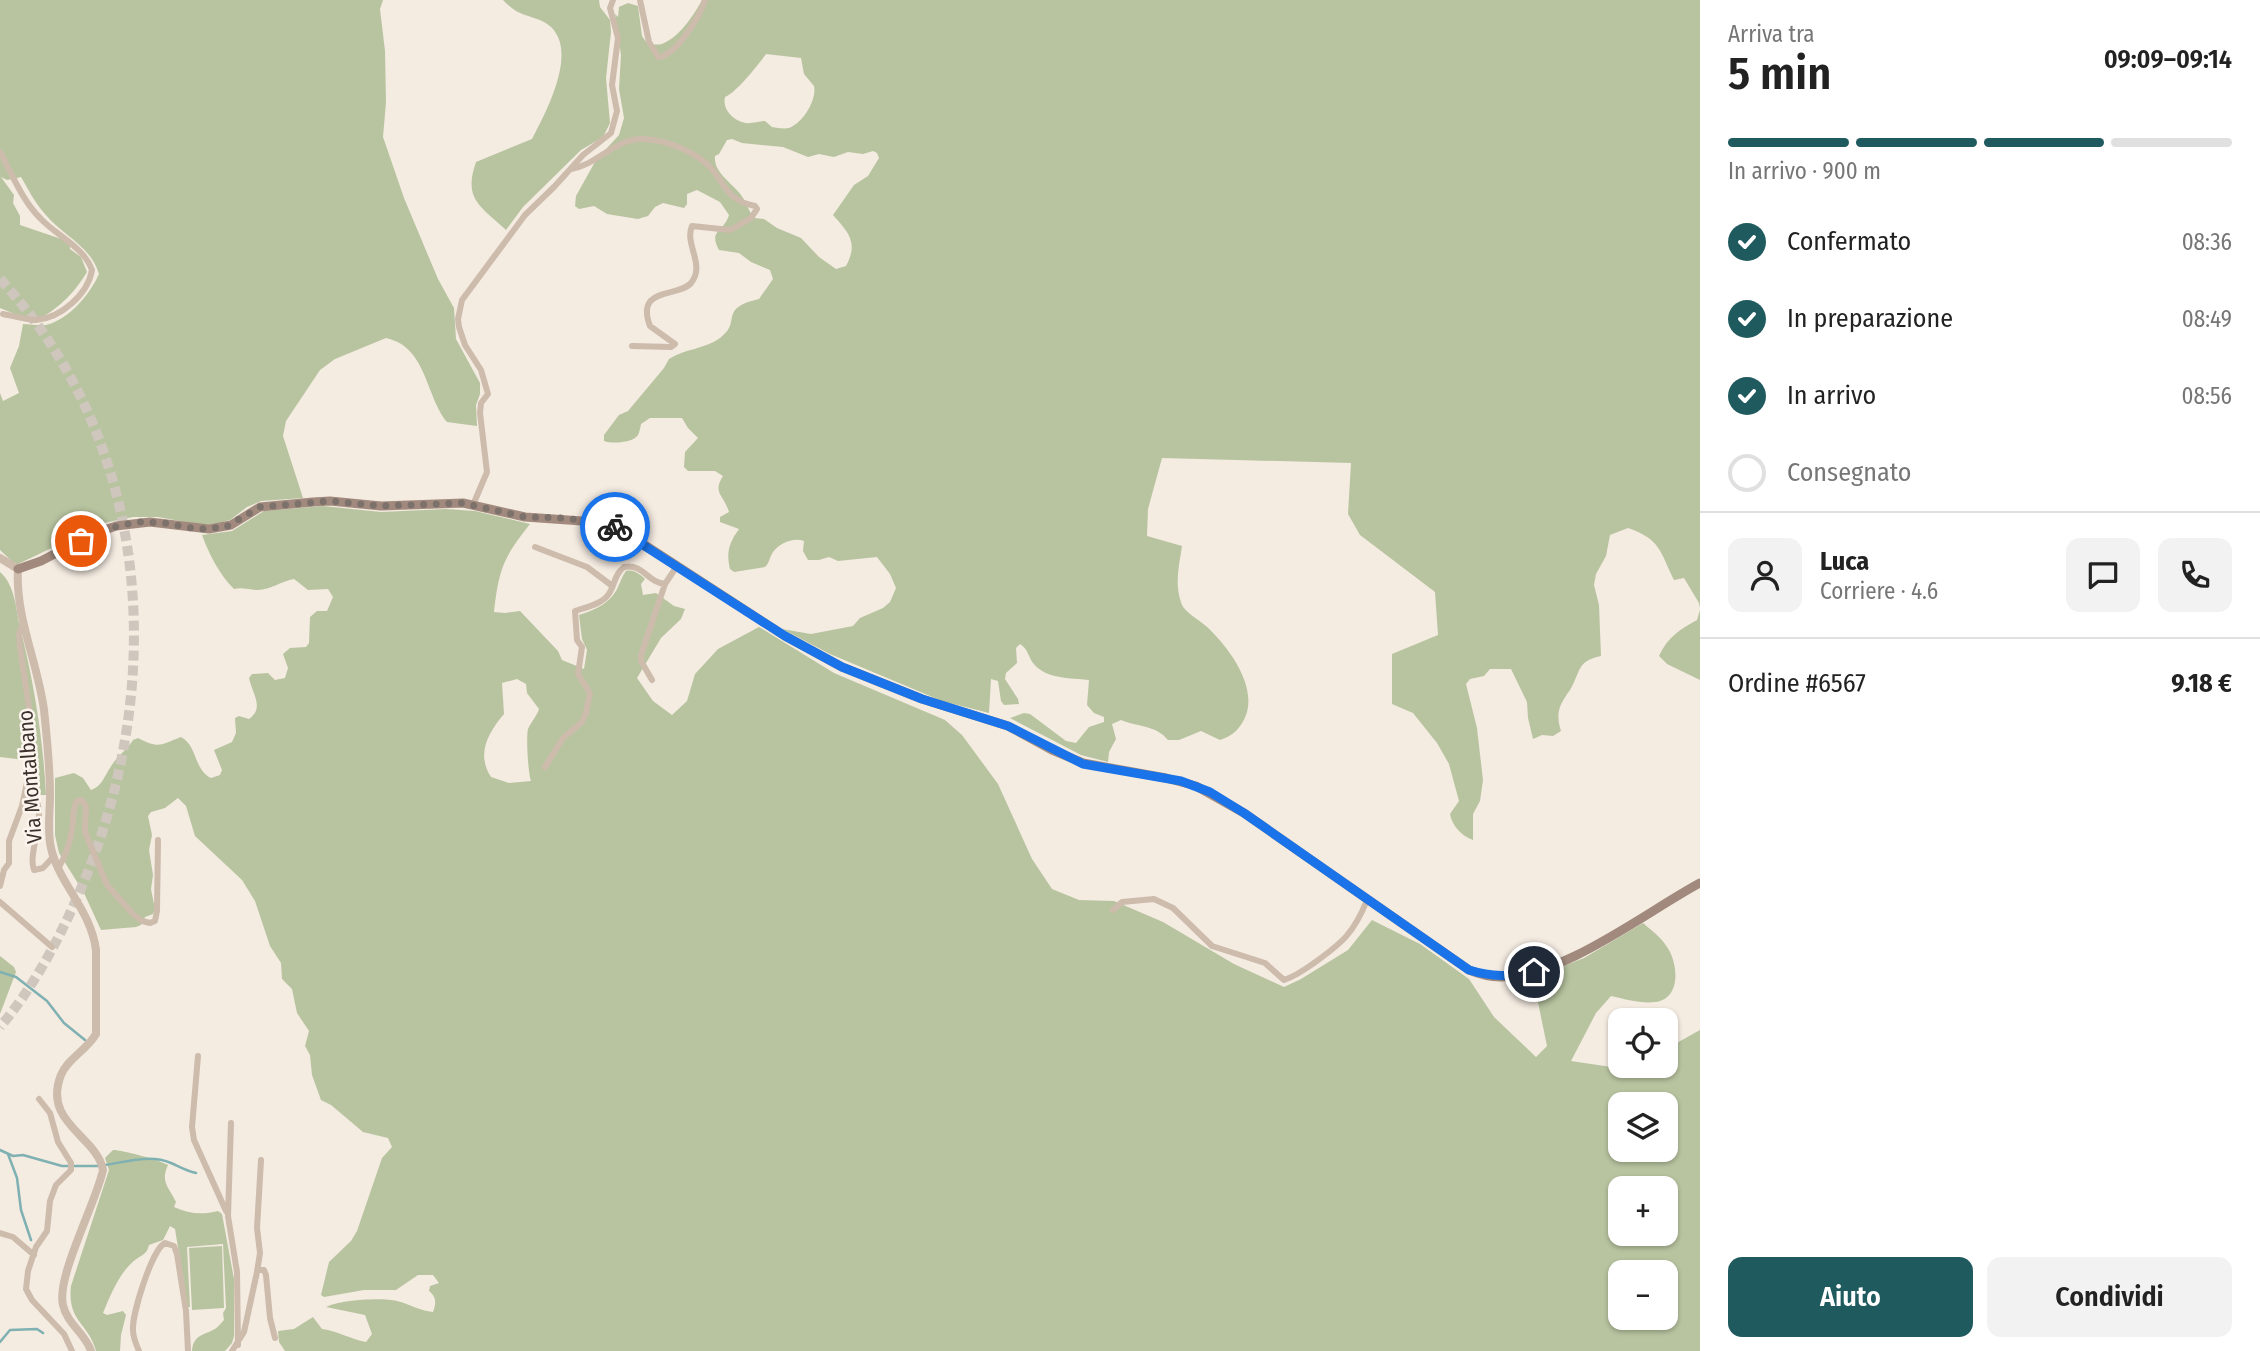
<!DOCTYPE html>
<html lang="it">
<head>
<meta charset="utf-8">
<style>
	:root { --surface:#fff; --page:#f2f2f2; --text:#222; --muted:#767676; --line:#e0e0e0; --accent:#1f5a5e }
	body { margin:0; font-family:"Fira Sans Condensed",sans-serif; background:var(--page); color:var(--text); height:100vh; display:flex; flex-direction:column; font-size:26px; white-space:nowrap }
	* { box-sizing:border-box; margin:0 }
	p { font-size:23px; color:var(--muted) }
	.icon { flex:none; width:38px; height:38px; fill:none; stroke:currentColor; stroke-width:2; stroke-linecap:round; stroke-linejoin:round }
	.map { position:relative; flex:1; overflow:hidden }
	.details { display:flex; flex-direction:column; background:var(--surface); width:560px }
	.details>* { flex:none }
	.tools { position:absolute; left:1608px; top:1008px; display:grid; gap:14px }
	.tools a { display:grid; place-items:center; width:70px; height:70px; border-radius:14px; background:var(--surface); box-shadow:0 2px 5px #0004; font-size:35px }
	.pin { position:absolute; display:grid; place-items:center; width:60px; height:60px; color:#fff; margin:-30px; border:4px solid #fff; border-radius:50%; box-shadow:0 2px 7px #0007 }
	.courier { position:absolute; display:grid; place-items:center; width:70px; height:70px; margin:-35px; border:5px solid #1a73e8; border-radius:50%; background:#fff; color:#222; box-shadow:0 2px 9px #0007 }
	.overview em { font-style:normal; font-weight:600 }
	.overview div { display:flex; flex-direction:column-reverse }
	.overview { display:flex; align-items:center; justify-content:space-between; height:119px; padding:0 28px }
	h1 { font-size:46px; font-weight:600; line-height:52px }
	.bar { display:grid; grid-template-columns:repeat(4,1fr); gap:10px 7px; align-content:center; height:84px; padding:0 28px }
	.bar i { height:9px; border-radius:5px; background:var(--line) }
	.bar .active { background:var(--accent) }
	.bar p { grid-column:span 4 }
	.line { display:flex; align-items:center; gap:18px; padding:0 28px; border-top:2px solid var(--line) }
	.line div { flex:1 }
	.round { display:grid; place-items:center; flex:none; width:74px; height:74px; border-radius:14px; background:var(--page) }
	ol { padding:0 28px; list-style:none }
	li { display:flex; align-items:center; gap:21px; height:77px }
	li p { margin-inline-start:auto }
	li .icon { padding:7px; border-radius:50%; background:var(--accent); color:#fff; stroke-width:4 }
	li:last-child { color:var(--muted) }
	li i { width:38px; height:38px; border:4px solid var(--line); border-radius:50% }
	.cta { display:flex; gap:14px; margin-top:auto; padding:14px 28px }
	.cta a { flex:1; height:80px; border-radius:14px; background:var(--accent); color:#fff; font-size:28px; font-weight:600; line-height:80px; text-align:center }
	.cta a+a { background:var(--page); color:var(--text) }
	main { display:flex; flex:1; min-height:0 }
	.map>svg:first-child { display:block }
	.green { fill:#b8c4a0; fill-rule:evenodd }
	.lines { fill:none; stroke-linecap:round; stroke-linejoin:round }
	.stream { stroke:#7fb0b2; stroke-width:2.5 }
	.trunk-tunnel { stroke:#cfc6bd; stroke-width:10; stroke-dasharray:10 5; stroke-linecap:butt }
	.minor { stroke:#cdbbac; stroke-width:6 }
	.tertiary { stroke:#cdbbac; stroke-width:8 }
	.secondary { stroke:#a18a7d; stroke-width:9 }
	.done { stroke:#7c716b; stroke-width:7; stroke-dasharray:0 12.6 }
	.route { stroke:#1a73e8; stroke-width:9 }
	.labels { text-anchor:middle; stroke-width:5; stroke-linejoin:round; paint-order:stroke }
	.street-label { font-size:21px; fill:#3b302b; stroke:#fbf5ee }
</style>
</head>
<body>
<main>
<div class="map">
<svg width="1700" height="1351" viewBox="0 0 1700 1351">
	<rect width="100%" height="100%" fill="#f4ebe1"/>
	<path class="green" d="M0,0H383L380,9L385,51L386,102L383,137L404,198L438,279L454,308L456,339L480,383V394L476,405L477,426L447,422C425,395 427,347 386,338L335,359L320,370L286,421L283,436L303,498L261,501L247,507L230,520L219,523L202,525L158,517H133L104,523L16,565L0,550V393L3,401L19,393L10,368L19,346L23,324C30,324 39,326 46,325C70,319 90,294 99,274C91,246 62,235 45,214C35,203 28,189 21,177L7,180L1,177L14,195L13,203L20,216V225L70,242V249L81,257L87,272C73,295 58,309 34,322L0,308Z
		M503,0H599L600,7L610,20L611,32L606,78L610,123L603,137L581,150L523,207L506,230C480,206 463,199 476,162L532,139C546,112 578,53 551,27C542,18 526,17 516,11C511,8 507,4 503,0Z
		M702,0H1700V608L1699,603L1684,578L1674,580C1660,551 1660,539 1628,528L1610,535L1606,556L1596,574L1594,585L1599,605L1601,656C1576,661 1581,672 1570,690C1560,704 1555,712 1561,731L1553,736L1542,735L1533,739L1528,718L1527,702L1511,669H1490L1484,676L1470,679L1466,684L1477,728L1483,780L1480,801L1473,814V840C1462,836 1452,826 1450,814L1459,801L1449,764L1437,743L1413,713L1392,704V654L1438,635L1435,592L1360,535L1348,514L1351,463L1162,458L1148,509L1147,536L1182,546C1179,566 1174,585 1182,605C1186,613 1199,620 1206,626C1228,646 1257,685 1246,715C1241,728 1233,736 1220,740L1201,731L1179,740H1168C1156,725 1138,727 1121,720L1112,724L1116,739L1109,752L1108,762L1081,755L1010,718L1024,713L1030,714L1066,741L1076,743L1089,727L1104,722V717L1094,713L1087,705L1089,680C1071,678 1045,679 1033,663C1028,656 1028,649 1020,644L1016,648L1017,663L1006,673L1005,679L1018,699L1019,704L1004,705L1001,701L998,681L991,679L989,713L942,701L830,654L782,629L811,634L853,626L860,618L883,608L890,602L896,588L890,574L877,557L838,561L829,557L819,560H808L803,551L804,541C793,537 780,543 773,552C769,558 770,562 765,567L734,572L730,569C726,552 729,543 739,529L720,522V517L729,512C724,495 712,493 723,476L715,471H688L684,467L685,452L698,438L688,428L682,418H650L641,424C641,425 639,434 638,435C633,443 612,444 604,441V435L619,415L628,411L664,368L669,359C684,349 705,349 720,338C743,321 717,309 759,299L773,279L770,270L751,262L739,253L719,250C708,230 724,232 729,215L720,202L697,190L687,194V204L684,208L663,203L655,207L648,216L638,219L607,214L594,206L579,209L575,206L576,196L596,160L619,135L624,118L619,89L621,55L615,14L618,17L619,7L628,3L638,6L642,36L647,43C652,44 659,46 664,43C680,36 694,15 702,0ZM766,54L801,58L804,74L814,86C817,100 803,123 789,128C784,129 777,128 772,127L765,121C760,121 751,124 746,123C733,121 722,109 725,97C737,92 758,65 766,54ZM732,139L742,143L783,147L808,157L819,154L834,157L848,152L863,154L873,151L877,153L879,158L868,176L854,185L833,215C848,232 859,242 846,266L836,269L819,257L801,238L777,228L764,219L754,218C749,211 747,205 743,198C735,184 713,174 715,156L719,154L727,140Z
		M323,506L381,512L446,509L475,511L530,524C503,558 499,569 494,612L505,613L520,611L558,651L562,660L584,669L587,650L582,639L579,615C595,610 611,603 618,587C621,581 622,576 626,571C633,569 640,574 645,579L641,584L643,595L656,593L674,606L685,609L681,619L661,638L637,678L653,701L672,715L687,701L695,674L718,649L759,627L834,673L945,720L962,735L998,784L1032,859L1052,889L1079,900L1114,901L1163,922L1234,964L1284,987L1301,979L1348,950L1372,920L1420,944L1469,979L1494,1017L1536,1057L1547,1046L1533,978L1584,958L1643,923C1651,930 1662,938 1667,947C1678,962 1682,999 1655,1002C1641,1004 1625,999 1611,996L1596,1013L1571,1061L1618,1068L1627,1066H1666V1049L1700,1030V1351H285L279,1342L278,1331L294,1329L313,1317L322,1329C338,1331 350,1339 366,1342L372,1334L365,1315L326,1307C339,1300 382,1297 397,1301C409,1304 420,1311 433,1312C436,1304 437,1297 429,1291L430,1286L439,1283L433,1275H418L396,1290H364L324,1297L321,1295L329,1262L351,1241L357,1231L382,1158L392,1147L388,1138L363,1132L331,1105L321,1100L312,1075L310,1055L305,1046L309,1031L297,1013L292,989L282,979L281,963L270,946L255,901L242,880L195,836L186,806L178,798L165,808L151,812L148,816L152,835L149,850L153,875L151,889L155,909L153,914L145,917L141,925L136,927L101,930L84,893L59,853L55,835V778L74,773L83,778L91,790C102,786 104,777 110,768C116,757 127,750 133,740L138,738C159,749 160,745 181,737C197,745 194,770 211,778L220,775L222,770L214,750L232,742L236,733L235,718L239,716L249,719C265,708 252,693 249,678L252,674L268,673L275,680L285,678L288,668L283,654L290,648L306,647L309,643L310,617L317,611H327L333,597L328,589L308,590L294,579C282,581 270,590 258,590C250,590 243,587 234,589C219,574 209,554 202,535L232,531L264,511ZM517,679L526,684L527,693L539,709C537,716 531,722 528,729C526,737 528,773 531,781L509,783L491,777C476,754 488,733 504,714L502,683ZM1620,1104H1666V1150H1620ZM1620,1188H1666V1234H1620ZM1620,1272H1666V1318H1620Z
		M0,572C15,585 16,609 20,627C34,683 43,738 46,795H40L31,789L33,761L0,757Z
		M1700,610V680L1667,664L1659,656C1667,638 1680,629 1697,620Z
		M0,956L14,967L16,972L0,1014Z
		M113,1150C123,1150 159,1160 168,1165C160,1182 169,1187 176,1202L174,1207C189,1214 202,1215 218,1211L222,1214L234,1279V1336L232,1343L225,1351H192C193,1335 204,1335 215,1329C218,1327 221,1323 224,1320L223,1313L226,1308L223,1244L187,1247L190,1307H188L175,1229L170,1226L163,1240L149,1245C147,1254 142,1255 135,1260C119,1273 111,1294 103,1313L107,1315L123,1311L126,1315L121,1335L120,1351H96C89,1323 67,1322 71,1286L109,1170L105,1158Z
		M222,1246L224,1308L192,1310L189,1248Z"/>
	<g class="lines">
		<path class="stream" d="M0,972L16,977L47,1001L64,1023L85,1040
			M0,1150L13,1156L23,1155L62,1166H98
			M8,1154L17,1178L21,1210L31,1240
			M105,1165C126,1162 150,1154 171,1163C180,1167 186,1171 196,1173
			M0,1342L10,1330L37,1329L43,1333"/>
		<path class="trunk-tunnel" d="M0,279C156,448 168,696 76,900C56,945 32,989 0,1027"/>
		<path class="minor" d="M640,0L649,42L658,57C675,57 700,16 705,0
			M0,152C12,174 23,202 41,219C57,236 84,247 92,270C88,294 61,318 36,320C26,320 14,316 3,314
			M571,169C596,165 613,141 639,139C661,138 692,150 708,165C726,183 725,200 755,206L757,209L751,218L730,230L692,226C684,244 706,265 691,283C678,298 635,286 650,326L675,344L671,347L632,346
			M473,505L487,472L480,413L481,403L488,394L481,370L465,345L459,327L458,319L462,300L525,215L554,187L583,155L611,133L617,111L612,85L618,38L610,8L613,0
			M535,547L587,567L611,585
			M652,680L641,661V655L665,584
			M545,767L563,738L582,722L586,713L590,693L578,674L582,647L577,640L575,611C586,607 604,604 610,592C615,583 615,574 624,567C643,563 648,583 665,584L677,566
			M25,793L34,796C48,816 27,852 34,870L43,868L54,856
			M59,867C66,855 70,843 72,829C74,819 72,809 77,801L82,800L86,807L85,832L107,885L133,914L142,921L150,923L155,921L157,911L158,840
			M0,886L4,870L9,863V841L22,806L29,773V708L20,647L19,634L23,622
			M0,902L52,947
			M1113,910L1122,902L1154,899L1173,908L1212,946L1265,963L1284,980C1296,976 1304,970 1314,963C1342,943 1354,933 1367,900
			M198,1056L192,1127L194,1140L226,1211
			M39,1099L50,1113L58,1142L71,1163V1170L56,1185L50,1201L47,1231L36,1247L28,1271L26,1289L32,1300L64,1334L72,1351
			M231,1123L228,1216L237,1272L238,1345
			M0,1233L13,1237L34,1255
			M257,1272L260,1253L257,1228L261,1160
			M139,1351C136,1344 133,1338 133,1330C132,1314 152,1249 165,1243L174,1246L177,1254L186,1311L188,1351
			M232,1351L244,1332L257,1272L259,1270H264L266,1275L270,1318L275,1338"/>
		<path class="tertiary" d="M0,558L18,569C15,617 38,663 44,710C47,738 50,767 50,795C50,812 47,831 51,848C59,884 91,910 96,950V1034C87,1050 67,1059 61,1075C42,1123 97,1136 103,1170C96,1203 56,1277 63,1305C67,1324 85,1333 91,1351"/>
		<path class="secondary" d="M18,569L41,561L93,534L116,526L150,522L209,529L231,525L260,507L313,502L330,501L381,506L463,503L525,517L596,522L625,532L785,636L842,667L922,699L1008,726L1052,750L1083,763L1166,778L1196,786L1244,813L1469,970C1479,974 1489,977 1500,977C1562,978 1646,912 1700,883"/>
	</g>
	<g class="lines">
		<path class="done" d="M81,541L105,529L138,522L164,523L198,529L226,527L260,507L330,501L380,506L463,503L525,517L562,518L596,522L615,527"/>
		<path class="route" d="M615,527L785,636L842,667L922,699L1008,726L1083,764L1181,781L1210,792L1244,813L1469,970C1492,977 1510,977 1534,972"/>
	</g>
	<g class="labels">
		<g class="street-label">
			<text transform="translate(30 777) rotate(-94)" y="7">Via Montalbano</text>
		</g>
	</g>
</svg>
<div class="tools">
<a><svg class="icon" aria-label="locate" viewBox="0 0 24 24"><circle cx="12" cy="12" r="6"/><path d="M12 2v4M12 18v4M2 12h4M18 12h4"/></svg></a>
<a><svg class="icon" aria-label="layers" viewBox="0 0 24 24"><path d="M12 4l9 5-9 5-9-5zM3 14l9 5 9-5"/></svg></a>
<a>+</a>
<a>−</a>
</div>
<div class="pin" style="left:81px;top:541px;background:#ea580c"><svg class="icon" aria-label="bag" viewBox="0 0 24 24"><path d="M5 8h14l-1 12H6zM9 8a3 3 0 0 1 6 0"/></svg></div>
<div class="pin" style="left:1534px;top:972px;background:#1f2937"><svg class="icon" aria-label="home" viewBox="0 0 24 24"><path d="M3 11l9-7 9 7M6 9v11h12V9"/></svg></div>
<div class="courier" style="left:615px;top:527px"><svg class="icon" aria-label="bike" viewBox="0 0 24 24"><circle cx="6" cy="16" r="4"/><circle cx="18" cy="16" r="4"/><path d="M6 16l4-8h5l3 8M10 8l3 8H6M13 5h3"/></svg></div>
</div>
<section class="details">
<div class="overview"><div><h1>5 min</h1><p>Arriva tra</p></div><em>09:09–09:14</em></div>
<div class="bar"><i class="active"></i><i class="active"></i><i class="active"></i><i></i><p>In arrivo · 900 m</p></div>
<ol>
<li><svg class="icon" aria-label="check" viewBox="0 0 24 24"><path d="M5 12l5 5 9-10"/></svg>Confermato<p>08:36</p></li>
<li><svg class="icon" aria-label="check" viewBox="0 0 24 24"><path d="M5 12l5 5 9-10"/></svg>In preparazione<p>08:49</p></li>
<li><svg class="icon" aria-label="check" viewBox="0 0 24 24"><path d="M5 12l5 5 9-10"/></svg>In arrivo<p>08:56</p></li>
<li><i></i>Consegnato</li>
</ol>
<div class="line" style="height:126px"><a class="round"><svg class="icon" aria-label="person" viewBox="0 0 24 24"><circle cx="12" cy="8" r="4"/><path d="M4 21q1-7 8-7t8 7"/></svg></a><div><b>Luca</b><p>Corriere · 4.6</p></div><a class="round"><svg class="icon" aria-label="chat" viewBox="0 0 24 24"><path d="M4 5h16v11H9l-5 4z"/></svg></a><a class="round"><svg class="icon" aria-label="phone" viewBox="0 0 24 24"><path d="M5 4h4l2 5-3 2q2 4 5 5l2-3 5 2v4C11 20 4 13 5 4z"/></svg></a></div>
<div class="line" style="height:91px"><div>Ordine #6567</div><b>9.18 €</b></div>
<div class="cta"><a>Aiuto</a><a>Condividi</a></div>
</section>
</main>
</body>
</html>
